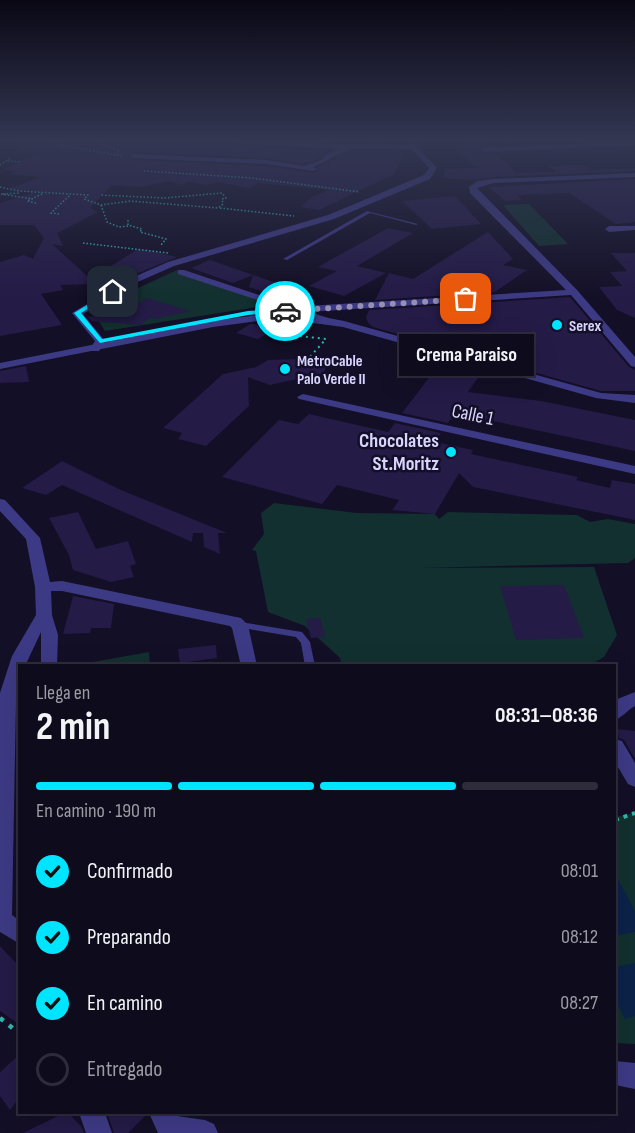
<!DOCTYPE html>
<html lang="es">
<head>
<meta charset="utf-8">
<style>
	:root { --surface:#0e0b1c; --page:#1c1929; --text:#f1f3f6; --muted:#9b9ba3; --line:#2e2b3b; --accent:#00e5ff }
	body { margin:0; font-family:"Sofia Sans Condensed",sans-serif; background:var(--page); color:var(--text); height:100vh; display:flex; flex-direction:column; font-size:22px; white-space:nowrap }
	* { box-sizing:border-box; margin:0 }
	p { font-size:20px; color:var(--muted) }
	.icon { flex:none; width:33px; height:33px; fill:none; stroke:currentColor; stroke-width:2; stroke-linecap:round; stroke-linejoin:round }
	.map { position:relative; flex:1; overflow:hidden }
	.drawer { position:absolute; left:18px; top:664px; width:598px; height:450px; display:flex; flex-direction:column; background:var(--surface); border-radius:0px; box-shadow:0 6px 24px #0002,0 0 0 2px var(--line) }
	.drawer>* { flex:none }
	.pin { position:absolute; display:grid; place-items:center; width:51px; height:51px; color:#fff; margin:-26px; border-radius:12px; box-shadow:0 3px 9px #0006 }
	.courier { position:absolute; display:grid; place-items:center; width:60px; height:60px; margin:-30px; border:4px solid #00e5ff; border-radius:50%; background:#fff; color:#222; box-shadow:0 2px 8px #0007 }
	.bubble { position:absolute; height:42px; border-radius:0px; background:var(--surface); box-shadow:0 6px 24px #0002,0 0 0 2px var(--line); font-size:20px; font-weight:700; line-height:42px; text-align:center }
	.headline em { font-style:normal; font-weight:700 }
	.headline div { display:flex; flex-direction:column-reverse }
	.headline { display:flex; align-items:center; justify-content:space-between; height:102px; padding:0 18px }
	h1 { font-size:39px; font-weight:700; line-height:45px }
	.bar { display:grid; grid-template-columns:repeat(4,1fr); gap:9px 6px; align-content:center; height:72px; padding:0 18px }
	.bar i { height:8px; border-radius:4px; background:var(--line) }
	.bar .current { background:var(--accent) }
	.bar p { grid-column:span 4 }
	ol { padding:0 18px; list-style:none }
	li { display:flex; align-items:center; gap:18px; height:66px }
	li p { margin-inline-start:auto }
	li .icon { padding:6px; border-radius:50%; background:var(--accent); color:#111; stroke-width:4 }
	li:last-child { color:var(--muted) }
	li i { width:33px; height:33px; border:3px solid var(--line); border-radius:50% }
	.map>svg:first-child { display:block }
	.green { fill:#12302f }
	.water { fill:#0c2248 }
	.building { fill:#241b47 }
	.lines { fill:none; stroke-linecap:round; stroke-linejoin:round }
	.path-far3 { stroke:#2fb8b0; stroke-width:1.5; stroke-dasharray:1.5 2; stroke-linecap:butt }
	.path-far2 { stroke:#2fb8b0; stroke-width:2; stroke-dasharray:2 4; stroke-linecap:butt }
	.path-far1 { stroke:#2fb8b0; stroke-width:4; stroke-dasharray:4 5; stroke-linecap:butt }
	.path { stroke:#2fb8b0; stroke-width:4.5; stroke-dasharray:4.5 7; stroke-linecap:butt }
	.service { fill:#3d3a85; fill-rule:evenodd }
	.minor { fill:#3d3a85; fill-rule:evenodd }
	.tertiary { fill:#3d3a85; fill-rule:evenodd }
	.route { fill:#00e5ff }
	.done { stroke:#948fb3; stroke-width:6; stroke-dasharray:0 10.8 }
	.poi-dot { fill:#00e5ff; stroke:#130f26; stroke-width:2 }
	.labels { text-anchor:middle; stroke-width:5; stroke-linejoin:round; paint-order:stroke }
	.far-poi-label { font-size:16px; font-weight:bold; fill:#d9d4ff; stroke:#130f26; text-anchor:start }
	.street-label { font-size:20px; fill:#d9d4ff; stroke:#130f26 }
	.poi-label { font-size:20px; font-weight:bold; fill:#d9d4ff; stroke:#130f26; text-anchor:end }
</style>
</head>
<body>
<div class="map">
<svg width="635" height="1133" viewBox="0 0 635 1133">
	<rect width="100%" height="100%" fill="#130f26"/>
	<path class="green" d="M529,204L568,244L539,246L503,205Z
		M177,270L276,304L105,331L93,312L110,301Z
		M274,503L357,513L435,514L439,519L448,512L577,515L590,522L608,519L635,524V558L628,563L419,568L594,567L617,635L604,657L588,666H342L340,658L305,626L268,612L256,551L252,550L264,534L261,513Z
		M149,652L150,666H76V665Z
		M635,813V1044L615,1043V817Z"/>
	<path class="water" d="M615,874L635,911V932L615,936Z
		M635,963V1016L625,1019L615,999V967Z"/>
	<path class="building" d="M19,139H153L154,143L158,145L205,144L328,151L320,158L304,164L266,158L133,152L128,155L133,160L266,166L313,173L318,171V167L350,151H402L403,156L394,174L319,210L300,207L312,197L329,190L259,183L250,188L217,182L208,185L188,182L182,185L170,181L140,187L112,185L90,208L98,212L57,233L63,246L52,244L84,273L93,284L60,285L63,290L41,294L62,325L0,336V262L24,255L33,259L44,238L34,225H0V203L32,193L9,189L40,177L11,174L16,171L3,170L27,157L52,153L19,149Z
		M272,139H389L390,142L400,143Z
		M484,139L489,145L482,146L478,149L479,152L483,154H497L516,173L556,172L549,166L584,165L591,170L635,168V171L494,177L474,180L444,178L445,169L478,168L455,150H466L460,140Z
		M635,179V222L616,224L569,193L518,195L522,200L505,201L489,187Z
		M455,196L481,224L432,229L402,201Z
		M388,228L413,233L357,266L386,273L344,296L309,286L337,271L318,267Z
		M488,232L513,259L503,265L527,270L495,292L375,300L389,273L413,279Z
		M138,249L152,251L177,257L126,278L105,270Z
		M611,253H635V318L617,310L599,287L622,286L610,272L627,271Z
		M210,260L253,275L233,283L191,268Z
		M253,275L302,292L285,299L249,287Z
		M570,297L629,367L635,370V391H601L373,327L368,323L366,317L369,310Z
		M147,298L191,311L155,319L149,318L141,325L92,321L88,317L128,309Z
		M250,324H254L274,330L258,339L236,333Z
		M328,358L324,373L270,385L248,377L249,406L206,446L178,439L182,433L163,428L223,374L256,367L268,360Z
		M444,358L484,369L468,392L541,401L635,420V451L455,413L448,423L402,413Z
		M26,366L29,382L0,383V371Z
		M309,414L388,432L395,423L441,433L435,442L473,450L471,454L578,477L576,480L610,488L612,480L635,484V520L473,487L459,473L435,514L392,510L399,500L337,485L322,504L222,477L279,420L298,424Z
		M62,461L121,490L227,533H218L220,554L204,547L203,533H193L192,542L62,485L46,495L22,488Z
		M78,512L96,549L128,541L136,564L130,566L134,577L111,582L73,570L69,555L49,518Z
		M564,585L584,638L516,640L500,586Z
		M73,596L114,604L111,628H91L90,633L63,634Z
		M320,618L325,637L311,638L306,619Z
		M216,645L217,658L180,663L178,649Z
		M617,729L635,731V759L624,740L619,738Z
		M0,946L20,967V1025L0,1011Z
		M20,1054V1097L10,1110L0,1096V1072Z
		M64,1113H68L81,1126L84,1133H23Z
		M107,1113H147V1114L128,1133H114Z"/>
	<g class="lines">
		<path class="path-far3" d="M50,139L58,145L123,156
			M114,139L148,141
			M100,144L119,150L117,155
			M8,161L21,162
			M0,165L11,158
			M144,171L252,178L360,192
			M0,187L19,191L88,195L84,199L101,205L130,201L218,208L223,204L222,199L226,198L222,193L164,198L100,195
			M1,194L33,199
			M3,194L20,193
			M36,203L27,201L44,193
			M101,205L107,222L119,227L129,226
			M220,208L294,216
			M59,214L51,213L70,195
			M128,220V225L142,229L140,232L166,239L161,245
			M83,243L168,253
			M284,328L278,333L294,335"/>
		<path class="path-far2" d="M282,334L326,339L308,359"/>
		<path class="path-far1" d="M615,820L635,813"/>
		<path class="path" d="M0,1018L20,1034"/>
		<path class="service" d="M367,211L418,224L416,225L370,213L287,260L283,259Z
			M240,622L302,632L310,642L315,666H305L301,643L296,637L237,627L236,625Z"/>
		<path class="minor" d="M157,139C241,139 326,145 411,145V139H417V147L437,168L430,179L334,219L174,266L133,284L83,314L105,341L99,351H91L90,349L95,341L72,313L127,280L168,262L328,215L424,175L429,168L412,149H349L348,151C332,155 328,162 313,167L317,169L313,171L266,164L133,158L130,156L133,154L266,160L304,166L321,160L328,153L342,149L205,142L158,143L155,141Z
			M635,141V145L483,152L480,150L483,148Z
			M635,226V230L609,232L605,229L609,226Z
			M178,270H184L328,318L319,320L178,274Z
			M303,394L635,466V474L299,399L297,397Z
			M0,499L5,500L40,538L50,582L62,581L241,618L248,625L257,666H241L232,628L230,626L62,591H51L52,615L58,635L57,666H41V632L25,666H20V684L16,702L12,915L20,921V944L0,932V693L12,656L36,615L35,587L26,539L0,511Z
			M635,692V706C627,710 623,717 615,720V700Z
			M615,739L622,741L635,763V787L628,784L615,762Z
			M615,1061L635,1063V1089L615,1085Z
			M79,1113H105L112,1133H86Z
			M149,1113H175L177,1116L205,1120L214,1124L218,1133H158Z"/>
		<path class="tertiary" d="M635,173V177L494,183L477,188L577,290L635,357V367L631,366L571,295L307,312L302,309L307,306L566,290L470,193L469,187L477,181L494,179Z
			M265,314L318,316L344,321L601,393L635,395V403L596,398L343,327L291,320H265L213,327L0,369V363L213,321Z"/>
	</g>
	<linearGradient id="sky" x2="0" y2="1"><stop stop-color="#0a0815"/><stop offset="0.47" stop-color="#333752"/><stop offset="1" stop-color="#333752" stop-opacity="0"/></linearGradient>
	<rect width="635" height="298" fill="url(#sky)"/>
	<path class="route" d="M110,291L116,292L81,313L102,339L248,311L285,309L288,311L248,315L100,343L74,313Z"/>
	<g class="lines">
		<path class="done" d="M285,311L466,299"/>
	</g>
	<g class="poi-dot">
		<circle cx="557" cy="325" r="6"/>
		<circle cx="285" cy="369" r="6"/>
		<circle cx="451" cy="452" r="6"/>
	</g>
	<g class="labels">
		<g class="far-poi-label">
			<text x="569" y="331">Serex</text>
			<text x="297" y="366">MetroCable<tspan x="297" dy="18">Palo Verde II</tspan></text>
		</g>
		<g class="street-label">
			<text transform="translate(473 414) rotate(12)" y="7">Calle 1</text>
		</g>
		<g class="poi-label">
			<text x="439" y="447">Chocolates<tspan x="439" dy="23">St.Moritz</tspan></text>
		</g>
	</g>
</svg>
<div class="pin" style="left:466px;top:299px;background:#ea580c"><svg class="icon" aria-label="bag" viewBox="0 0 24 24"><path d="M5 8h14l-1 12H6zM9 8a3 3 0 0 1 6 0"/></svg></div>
<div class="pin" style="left:113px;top:292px;background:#1f2937"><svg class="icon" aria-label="home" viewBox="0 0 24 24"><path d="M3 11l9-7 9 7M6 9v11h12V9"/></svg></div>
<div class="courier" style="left:285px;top:311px"><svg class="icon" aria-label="car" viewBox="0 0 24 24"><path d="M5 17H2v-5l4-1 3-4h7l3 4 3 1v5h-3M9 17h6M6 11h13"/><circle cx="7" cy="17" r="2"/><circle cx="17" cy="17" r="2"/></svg></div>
<div class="bubble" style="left:399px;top:334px;width:135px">Crema Paraiso</div>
<section class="drawer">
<div class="headline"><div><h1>2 min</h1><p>Llega en</p></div><em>08:31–08:36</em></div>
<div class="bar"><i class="current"></i><i class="current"></i><i class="current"></i><i></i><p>En camino · 190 m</p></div>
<ol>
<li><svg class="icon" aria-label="check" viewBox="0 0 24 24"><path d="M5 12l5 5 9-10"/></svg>Confirmado<p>08:01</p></li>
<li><svg class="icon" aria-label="check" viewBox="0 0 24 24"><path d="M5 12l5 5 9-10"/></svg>Preparando<p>08:12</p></li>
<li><svg class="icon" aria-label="check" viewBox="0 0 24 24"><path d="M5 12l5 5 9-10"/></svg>En camino<p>08:27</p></li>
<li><i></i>Entregado</li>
</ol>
</section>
</div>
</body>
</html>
